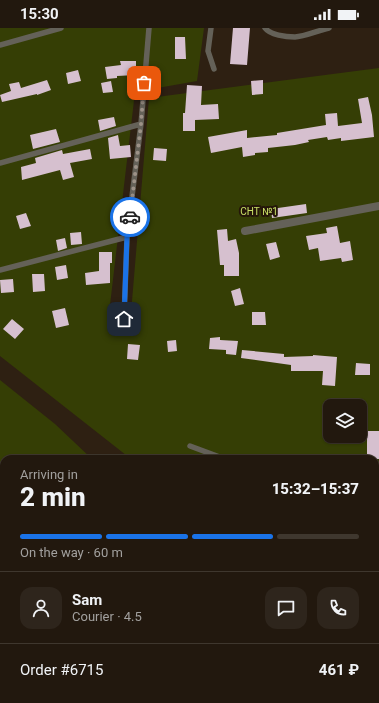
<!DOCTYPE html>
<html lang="en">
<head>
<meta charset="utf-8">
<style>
	:root { --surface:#22180e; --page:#2e251c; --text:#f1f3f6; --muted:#a2a09e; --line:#3f372e; --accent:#1a73e8 }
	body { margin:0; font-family:Roboto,sans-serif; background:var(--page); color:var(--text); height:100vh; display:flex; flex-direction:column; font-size:15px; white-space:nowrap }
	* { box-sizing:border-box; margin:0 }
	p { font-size:13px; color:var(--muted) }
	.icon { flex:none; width:22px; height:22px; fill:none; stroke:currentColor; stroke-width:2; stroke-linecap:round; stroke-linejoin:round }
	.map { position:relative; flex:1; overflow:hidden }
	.details { position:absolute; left:0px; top:427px; width:379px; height:248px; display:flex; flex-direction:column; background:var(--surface); border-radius:12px 12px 0 0; box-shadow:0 1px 3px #0004,0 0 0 1px var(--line) }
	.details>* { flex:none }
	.fabs { position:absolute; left:323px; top:371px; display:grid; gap:8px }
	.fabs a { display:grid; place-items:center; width:44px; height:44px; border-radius:8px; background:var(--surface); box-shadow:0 1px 3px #0004,0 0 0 1px var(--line); font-size:20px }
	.pin { position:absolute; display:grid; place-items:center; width:34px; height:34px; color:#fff; margin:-17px; border-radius:8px; box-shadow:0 2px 6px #0006 }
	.courier { position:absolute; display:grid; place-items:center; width:40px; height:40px; margin:-20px; border:3px solid #1a73e8; border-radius:50%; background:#fff; color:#222; box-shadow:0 1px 5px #0007 }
	.head em { font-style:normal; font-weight:800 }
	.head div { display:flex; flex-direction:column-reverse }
	.head { display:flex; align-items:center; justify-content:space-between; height:68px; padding:0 20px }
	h1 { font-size:26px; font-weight:800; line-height:30px }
	.bar { display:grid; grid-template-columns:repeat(4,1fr); gap:6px 4px; align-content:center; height:48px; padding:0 20px }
	.bar i { height:5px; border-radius:3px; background:var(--line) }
	.bar .current { background:var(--accent) }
	.bar p { grid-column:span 4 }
	.line { display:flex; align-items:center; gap:10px; padding:0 20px; border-top:1px solid var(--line) }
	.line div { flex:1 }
	.round { display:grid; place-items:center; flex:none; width:42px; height:42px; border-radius:12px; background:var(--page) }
	.status { display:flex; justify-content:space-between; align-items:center; height:28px; padding:0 20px; background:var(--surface); direction:ltr }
	.status svg { height:11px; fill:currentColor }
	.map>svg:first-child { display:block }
	.green { fill:#353e05; fill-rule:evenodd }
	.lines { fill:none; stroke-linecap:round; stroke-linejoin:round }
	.stream { stroke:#1f4352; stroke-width:3.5 }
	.building { fill:#d6c0cf }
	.service { stroke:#646158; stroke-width:5.5 }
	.minor { stroke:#646158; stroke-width:8 }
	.primary { stroke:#a59e8c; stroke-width:10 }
	.done { stroke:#9d9288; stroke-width:4; stroke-dasharray:0 7.2 }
	.route { stroke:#1a73e8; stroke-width:5 }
	.labels { text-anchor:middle; stroke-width:4; stroke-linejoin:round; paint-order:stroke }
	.park-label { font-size:10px; fill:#c8e066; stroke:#241609 }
</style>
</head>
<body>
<div class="status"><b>15:30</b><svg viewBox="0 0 49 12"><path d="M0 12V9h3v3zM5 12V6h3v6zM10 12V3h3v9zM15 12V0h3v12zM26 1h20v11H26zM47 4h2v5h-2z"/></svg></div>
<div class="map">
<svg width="379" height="675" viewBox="0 0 379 675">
	<rect width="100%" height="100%" fill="#2e2012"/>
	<path class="green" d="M0,0H204L197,53L135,64L108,294L130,297L149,70L379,40V502L375,501V431H131L0,328ZM330,378H360V408H330Z
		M0,352L55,396L92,431H4V452L0,451Z
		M375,515H379V599L375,595Z"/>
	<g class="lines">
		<path class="stream" d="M0,603L4,606
			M110,671L119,675"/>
	</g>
	<path class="building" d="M233,0H250L247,37L230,36Z
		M175,9H185L186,31H175Z
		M120,33H136V47L117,48V50L107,51L105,39L121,37Z
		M78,42L81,53L68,56L66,45Z
		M47,52L51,62L37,67V66L2,74L0,67L11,63L9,56L19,54L21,60Z
		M263,52V66L252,67L251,53Z
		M111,53L113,64L103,65L101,55Z
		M187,57L202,58L201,77L218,76L219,91L195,92V103H183V85H185Z
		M368,69L372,87L374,109L341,113V110L328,112L327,109L308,112L309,114L295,117L268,120V124L255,125V127L243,129L242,119L211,125L208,109L247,102V110L277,107V105L326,97L325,86L337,85L338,98L362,95L358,71Z
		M114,89L116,98L100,103L98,92Z
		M56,101L60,114L33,121L30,107Z
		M118,107L120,118L130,117L131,129L110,131L108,110Z
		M154,120L167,121L166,133L153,132Z
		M90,121L92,131L70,135L74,149L63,152L60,142L22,152L21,139L36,135L35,130L62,122L63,126Z
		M306,176L307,185L272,190L271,181Z
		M26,185L31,198L20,201L16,188Z
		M337,198L340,215L350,213L353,232L342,234L341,230L320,233L318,220L309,222L306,208L327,205L326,200Z
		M227,201L228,213L236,211L239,225V248H224V237H220L217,202Z
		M81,204L82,216L71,217L70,205Z
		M65,210L67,220L58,223L56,212Z
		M276,214L280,229L270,232L266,216Z
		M99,224H112V235H110V255L86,257L85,245L99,243Z
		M66,237L68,250L57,252L55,239Z
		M32,246H44L45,263L33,264Z
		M13,251L14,264L1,265L0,252Z
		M240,260L244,276L235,278L231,263Z
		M65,280L69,297L56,300L52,283Z
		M252,284H265L266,297H252Z
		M12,291L24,301L15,311L3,301Z
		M220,309V312L238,313L236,327L226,326V322L209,321L210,310Z
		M176,312L177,323L168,324L167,313Z
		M128,316L140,317L138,332L127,331Z
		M242,322L284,326V329L313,328V327L337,329L335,358L322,357L323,343H291V337L241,330Z
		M356,335L370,336V347H355Z
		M367,403H379V431H367Z"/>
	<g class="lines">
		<path class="service" d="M211,0L208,23L214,41
			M265,0C270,7 286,9 295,9C303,9 320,2 329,0
			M0,17L61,0
			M0,135L141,96
			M0,242L127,209
			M124,291L127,209L141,96L149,0
			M190,418L225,431
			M375,495H379"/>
		<path class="minor" d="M245,203L379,178"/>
		<path class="primary" d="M0,509L4,512
			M0,533L4,536
			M375,662H379
			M313,671L332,675"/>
	</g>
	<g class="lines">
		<path class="done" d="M130,189L141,96L144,55"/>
		<path class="route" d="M124,291L127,209L130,189"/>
	</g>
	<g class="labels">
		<g class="park-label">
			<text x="259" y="187">СНТ №1</text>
		</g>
	</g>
</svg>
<div class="fabs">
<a><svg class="icon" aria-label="layers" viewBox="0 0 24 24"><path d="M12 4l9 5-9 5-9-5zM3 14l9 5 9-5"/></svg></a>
</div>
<div class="pin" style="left:144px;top:55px;background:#ea580c"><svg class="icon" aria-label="bag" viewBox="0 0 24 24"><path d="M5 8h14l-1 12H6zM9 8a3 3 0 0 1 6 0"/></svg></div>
<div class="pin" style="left:124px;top:291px;background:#1f2937"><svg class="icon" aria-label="home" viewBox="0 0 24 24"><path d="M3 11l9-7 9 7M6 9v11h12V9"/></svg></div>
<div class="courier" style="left:130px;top:189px"><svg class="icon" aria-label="car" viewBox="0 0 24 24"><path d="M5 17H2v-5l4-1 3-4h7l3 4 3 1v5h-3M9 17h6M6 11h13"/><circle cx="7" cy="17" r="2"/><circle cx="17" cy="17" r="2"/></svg></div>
<section class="details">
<div class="head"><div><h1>2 min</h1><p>Arriving in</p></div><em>15:32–15:37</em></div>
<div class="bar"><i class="current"></i><i class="current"></i><i class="current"></i><i></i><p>On the way · 60 m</p></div>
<div class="line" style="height:72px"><a class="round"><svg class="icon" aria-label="person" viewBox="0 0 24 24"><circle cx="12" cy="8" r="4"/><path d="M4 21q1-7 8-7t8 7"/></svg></a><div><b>Sam</b><p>Courier · 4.5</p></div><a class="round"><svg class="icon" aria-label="chat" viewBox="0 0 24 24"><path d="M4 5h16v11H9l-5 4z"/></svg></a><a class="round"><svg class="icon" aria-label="phone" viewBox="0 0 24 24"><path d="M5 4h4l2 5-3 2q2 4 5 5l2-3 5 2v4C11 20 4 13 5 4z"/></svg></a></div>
<div class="line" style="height:52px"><div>Order #6715</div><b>461 ₽</b></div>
</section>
</div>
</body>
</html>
